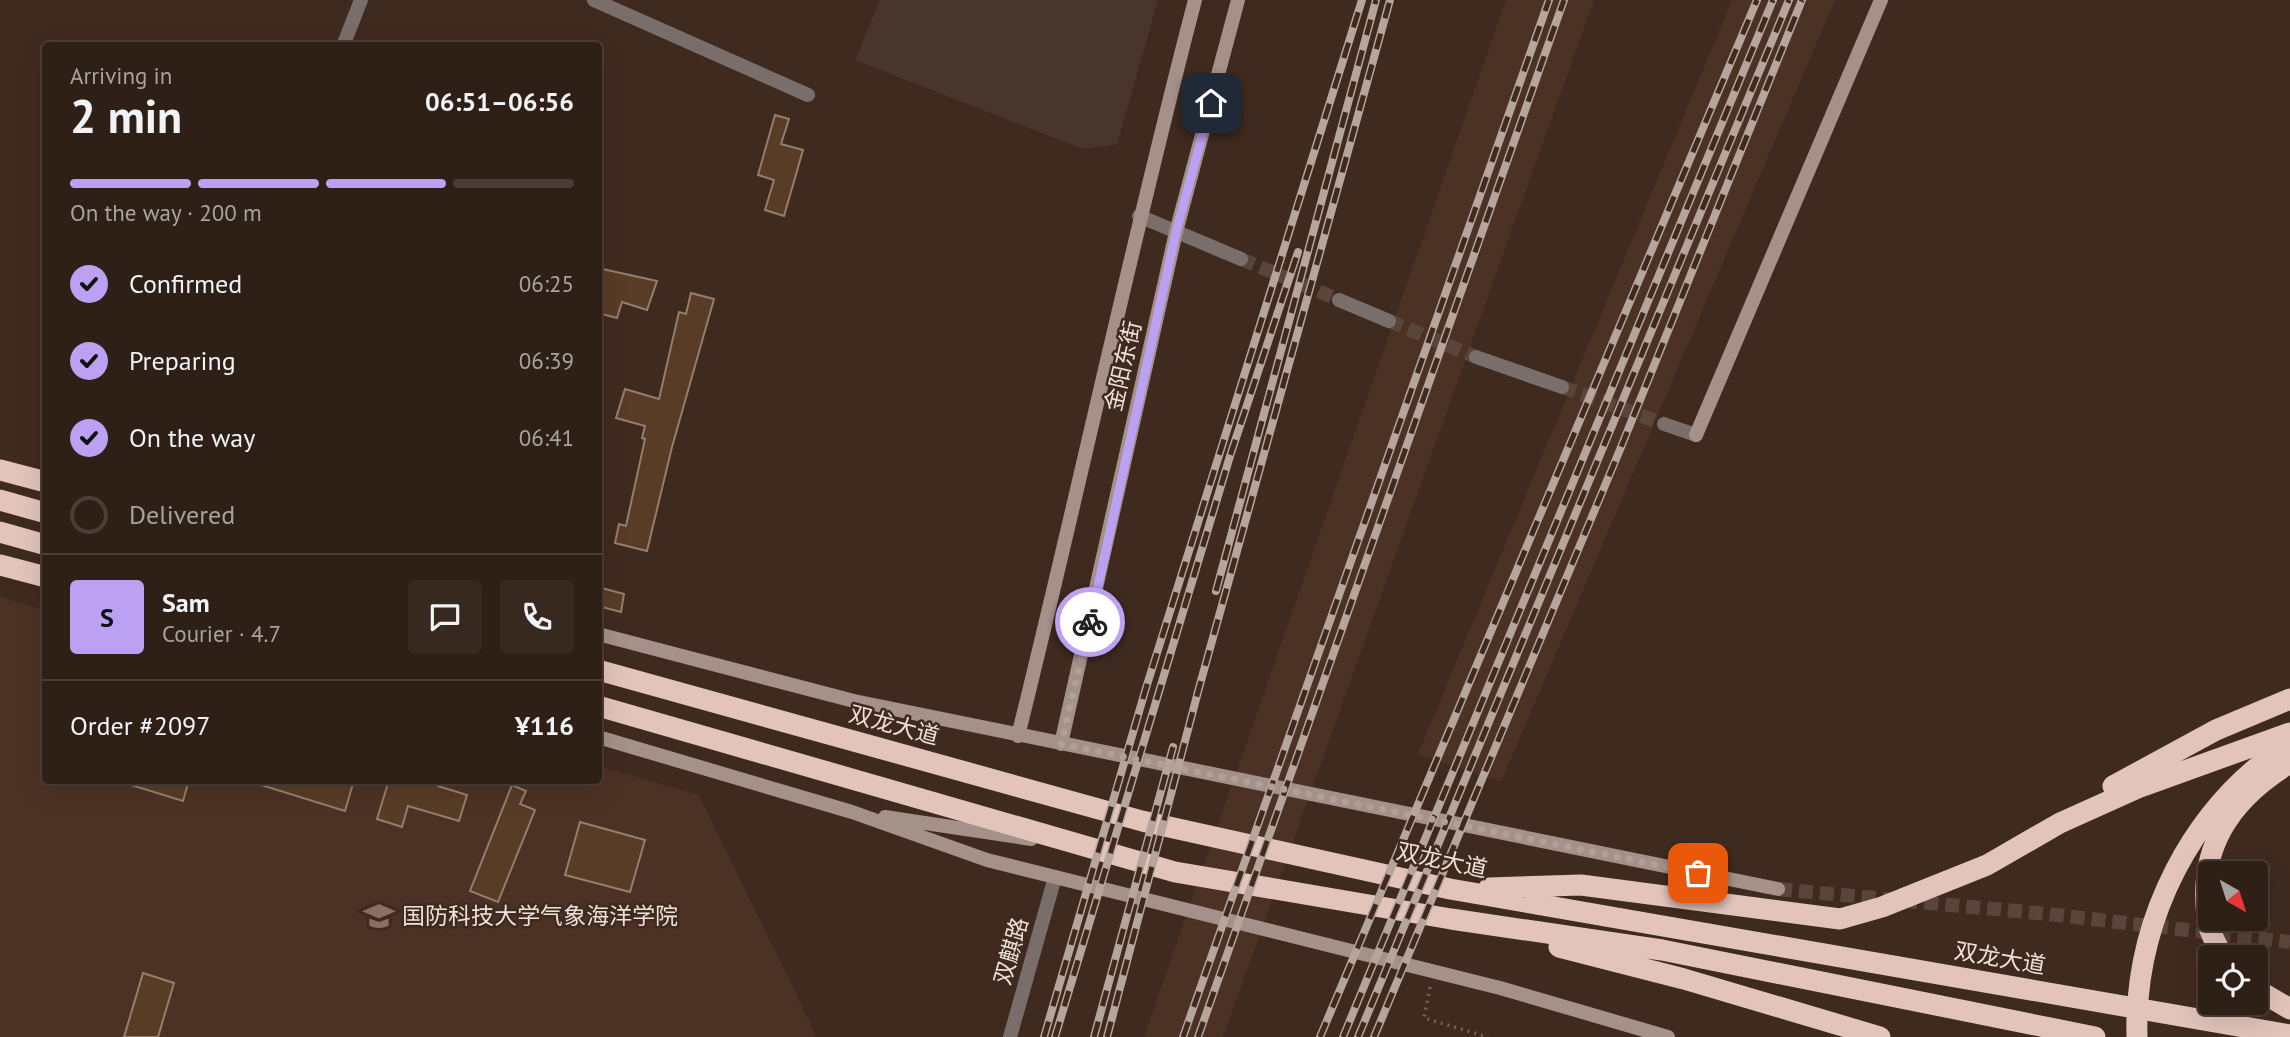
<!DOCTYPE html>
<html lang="en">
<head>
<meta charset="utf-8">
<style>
	:root { --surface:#2f2017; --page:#372820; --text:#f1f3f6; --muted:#a7a3a1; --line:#4a3e36; --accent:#bca0f2 }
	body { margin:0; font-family:"PT Sans","Noto Sans SC",sans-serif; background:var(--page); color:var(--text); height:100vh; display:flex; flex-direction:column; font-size:26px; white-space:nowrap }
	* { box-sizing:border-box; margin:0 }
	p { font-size:23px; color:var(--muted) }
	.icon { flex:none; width:38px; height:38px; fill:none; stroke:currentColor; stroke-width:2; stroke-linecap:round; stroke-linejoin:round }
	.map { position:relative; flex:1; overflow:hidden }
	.details { position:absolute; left:42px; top:42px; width:560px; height:742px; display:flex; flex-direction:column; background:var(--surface); border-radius:7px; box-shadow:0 7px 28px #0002,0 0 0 2px var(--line) }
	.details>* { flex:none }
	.needle { width:46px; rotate:141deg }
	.buttons { position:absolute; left:2198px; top:861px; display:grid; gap:14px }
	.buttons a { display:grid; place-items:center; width:70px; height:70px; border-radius:7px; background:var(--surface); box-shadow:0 7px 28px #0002,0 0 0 2px var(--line); font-size:35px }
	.pin { position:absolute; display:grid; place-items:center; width:60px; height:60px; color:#fff; margin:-30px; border-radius:14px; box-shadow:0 4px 10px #0006 }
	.courier { position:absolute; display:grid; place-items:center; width:70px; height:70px; margin:-35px; border:5px solid #bca0f2; border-radius:50%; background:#fff; color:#222; box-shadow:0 2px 9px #0007 }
	.summary em { font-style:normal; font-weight:700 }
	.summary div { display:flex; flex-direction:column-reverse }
	.summary { display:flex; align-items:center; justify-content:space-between; height:119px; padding:0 28px }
	h1 { font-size:46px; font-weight:700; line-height:52px }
	.bar { display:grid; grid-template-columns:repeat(4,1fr); gap:10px 7px; align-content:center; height:84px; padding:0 28px }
	.bar i { height:9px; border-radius:5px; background:var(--line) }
	.bar .on { background:var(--accent) }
	.bar p { grid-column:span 4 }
	.line { display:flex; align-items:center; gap:18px; padding:0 28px; border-top:2px solid var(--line) }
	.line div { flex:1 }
	.round { display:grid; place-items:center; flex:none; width:74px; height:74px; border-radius:7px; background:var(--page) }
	ol { padding:0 28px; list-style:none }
	li { display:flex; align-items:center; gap:21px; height:77px }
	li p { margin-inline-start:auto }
	li .icon { padding:7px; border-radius:50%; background:var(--accent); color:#111; stroke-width:4 }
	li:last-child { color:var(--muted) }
	li i { width:38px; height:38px; border:4px solid var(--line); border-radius:50% }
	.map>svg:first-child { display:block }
	.commercial { fill:#48362e }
	.built { fill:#4c3224 }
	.building { fill:#583c26; stroke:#957e6e; stroke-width:2 }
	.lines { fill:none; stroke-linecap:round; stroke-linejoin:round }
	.street-tunnel { stroke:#59453b; stroke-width:14; stroke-dasharray:14 7; stroke-linecap:butt }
	.secondary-tunnel { stroke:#59453b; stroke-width:14; stroke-dasharray:14 7; stroke-linecap:butt }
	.path { stroke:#746157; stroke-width:3.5; stroke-dasharray:2 5; stroke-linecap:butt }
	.street { stroke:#7a6e6a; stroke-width:14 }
	.secondary { stroke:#a4918a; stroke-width:14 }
	.highway { stroke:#e2c4ba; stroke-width:21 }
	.rail-casing { stroke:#b5a59c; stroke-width:8 }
	.rail { stroke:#3f2a1f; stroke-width:5; stroke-dasharray:16; stroke-linecap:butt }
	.highway-bridge { stroke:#e2c4ba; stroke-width:21 }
	.done { stroke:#b1a098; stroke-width:7; stroke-dasharray:0 12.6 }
	.route { stroke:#bca0f2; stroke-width:9 }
	.labels { text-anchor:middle; stroke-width:5; stroke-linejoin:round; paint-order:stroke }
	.street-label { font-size:23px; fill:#eee0d9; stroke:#3f2a1f }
	.poi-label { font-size:23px; fill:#eee0d9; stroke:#3f2a1f; text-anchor:start }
</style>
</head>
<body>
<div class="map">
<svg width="2290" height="1037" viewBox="0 0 2290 1037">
	<rect width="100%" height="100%" fill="#3f2a1f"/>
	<path class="commercial" d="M880,0H1158L1117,144L1083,149L855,60Z"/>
	<path class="built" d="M1506,0H1594L1223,1037H1144Z
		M1732,0H1835L1501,782L1418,754Z
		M0,597L45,610L46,780H598L599,766L699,795L817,1037H0Z"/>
	<path class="building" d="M775,115L789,119L781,144L803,150L784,216L765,210L774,180L758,175Z
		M598,268L657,281L647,310L622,302L617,318L598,313Z
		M691,293L714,299L672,447L647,551L615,543L619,524L626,526L645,439L642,438L645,426L616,418L625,389L659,399L679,312L686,314Z
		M598,587L624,594L621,612L598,606Z
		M129,780H189L183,801L128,784Z
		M259,780H354L345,811L258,784Z
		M389,780H440L438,786L467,795L459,821L408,806L402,827L377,819Z
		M512,785L526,791L520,804L535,810L498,902L470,891Z
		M580,822L645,840L630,892L565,875Z
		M143,973L174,983L158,1037H124Z"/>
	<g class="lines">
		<path class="street-tunnel" d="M1241,259L1339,300
			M1389,321L1476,357
			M1562,387L1664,424"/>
		<path class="secondary-tunnel" d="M1778,889L2048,914L2290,942"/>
		<path class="path" d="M1430,987L1424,1018L1488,1037"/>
		<path class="street" d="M594,0L808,95
			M343,46L361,0
			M1139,216L1241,259
			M1339,300L1389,321
			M1476,357L1562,387
			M1664,424L1696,435
			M1010,1037L1055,877"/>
		<path class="secondary" d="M1696,435L1881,0
			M598,634L854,701L1778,889
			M1018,736C1079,491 1131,244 1195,0
			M598,737L852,812L987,860L1500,988L1668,1037
			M1061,744L1176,232L1238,0
			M885,817L1031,839"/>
		<path class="highway" d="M0,470L46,482
			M0,500L46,513
			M0,532L46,545
			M0,565L46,577
			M598,670L1142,821L1450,889L2290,1035
			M598,706L1175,872L1451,919L1662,950L2095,1037
			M2113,786L2216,730L2290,699
			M1489,888L1581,885L1840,919L1882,907L1987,865L2060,823L2140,787L2290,733
			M1559,947L1684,979L1880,1037
			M2223,957C2218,947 2210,934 2208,923C2196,850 2229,800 2290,763
			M2256,989L2290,1009"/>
		<g class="rail-casing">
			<path id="rail" d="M1216,591L1376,0
				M1044,1037L1146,688L1362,0
				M1055,1037L1230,456L1298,252
				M1094,1037L1173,747
				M1107,1037L1199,688L1390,0
				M1183,1037L1549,0
				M1198,1037L1564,0
				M1320,1037L1757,0
				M1343,1037L1773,0
				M1358,1037L1789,0
				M1374,1037L1619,452L1802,0"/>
		</g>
		<use href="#rail" class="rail"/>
		<path class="highway-bridge" d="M2137,1037C2134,920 2192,806 2290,743"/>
	</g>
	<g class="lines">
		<path class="done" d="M1090,622L1061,744L1698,873"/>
		<path class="route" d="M1090,622L1176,232L1211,103"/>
	</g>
	<defs>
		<g id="university-bare" transform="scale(2.415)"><path d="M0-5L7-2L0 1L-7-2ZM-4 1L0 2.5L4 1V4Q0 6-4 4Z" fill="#8d6e63" stroke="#3f2a1f" stroke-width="2.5" paint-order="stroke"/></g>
	</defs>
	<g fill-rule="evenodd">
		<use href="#university-bare" x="379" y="916"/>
	</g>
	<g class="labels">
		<g class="street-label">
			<text transform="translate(1123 366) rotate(-77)" y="8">金阳东街</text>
			<text transform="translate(894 725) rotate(15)" y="8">双龙大道</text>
			<text transform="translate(1442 860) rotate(12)" y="8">双龙大道</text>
			<text transform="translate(1011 951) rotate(-74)" y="8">双麒路</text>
			<text transform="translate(2000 958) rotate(10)" y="8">双龙大道</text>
		</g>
		<g class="poi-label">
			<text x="402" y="924">国防科技大学气象海洋学院</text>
		</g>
	</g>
</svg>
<div class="buttons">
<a><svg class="needle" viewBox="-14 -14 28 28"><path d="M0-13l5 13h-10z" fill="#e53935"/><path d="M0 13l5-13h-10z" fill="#a7a3a1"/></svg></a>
<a><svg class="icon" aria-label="locate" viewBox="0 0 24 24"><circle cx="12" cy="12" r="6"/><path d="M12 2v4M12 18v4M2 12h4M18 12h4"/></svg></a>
</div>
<div class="pin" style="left:1698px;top:873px;background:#ea580c"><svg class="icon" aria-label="bag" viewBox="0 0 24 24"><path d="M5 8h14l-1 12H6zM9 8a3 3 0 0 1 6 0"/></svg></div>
<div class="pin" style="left:1211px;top:103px;background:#1f2937"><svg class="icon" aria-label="home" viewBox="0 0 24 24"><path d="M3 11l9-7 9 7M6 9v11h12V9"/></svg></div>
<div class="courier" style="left:1090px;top:622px"><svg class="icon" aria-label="bike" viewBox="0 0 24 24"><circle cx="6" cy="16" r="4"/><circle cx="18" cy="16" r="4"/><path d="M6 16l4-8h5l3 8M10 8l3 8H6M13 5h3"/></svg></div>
<section class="details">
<div class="summary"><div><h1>2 min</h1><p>Arriving in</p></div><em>06:51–06:56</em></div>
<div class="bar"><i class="on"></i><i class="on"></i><i class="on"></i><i></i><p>On the way · 200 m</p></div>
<ol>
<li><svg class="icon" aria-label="check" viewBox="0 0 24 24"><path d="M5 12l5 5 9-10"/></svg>Confirmed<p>06:25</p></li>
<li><svg class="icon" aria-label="check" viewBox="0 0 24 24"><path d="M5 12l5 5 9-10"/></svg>Preparing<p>06:39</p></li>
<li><svg class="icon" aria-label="check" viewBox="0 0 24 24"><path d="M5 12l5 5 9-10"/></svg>On the way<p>06:41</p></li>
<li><i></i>Delivered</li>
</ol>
<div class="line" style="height:126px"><b class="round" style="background:var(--accent);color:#111">S</b><div><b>Sam</b><p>Courier · 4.7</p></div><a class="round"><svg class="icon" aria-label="chat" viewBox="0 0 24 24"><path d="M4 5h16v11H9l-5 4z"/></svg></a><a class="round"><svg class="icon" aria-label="phone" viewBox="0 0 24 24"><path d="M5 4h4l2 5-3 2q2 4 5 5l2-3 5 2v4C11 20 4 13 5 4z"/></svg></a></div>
<div class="line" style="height:91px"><div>Order #2097</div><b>¥116</b></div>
</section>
</div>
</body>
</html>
